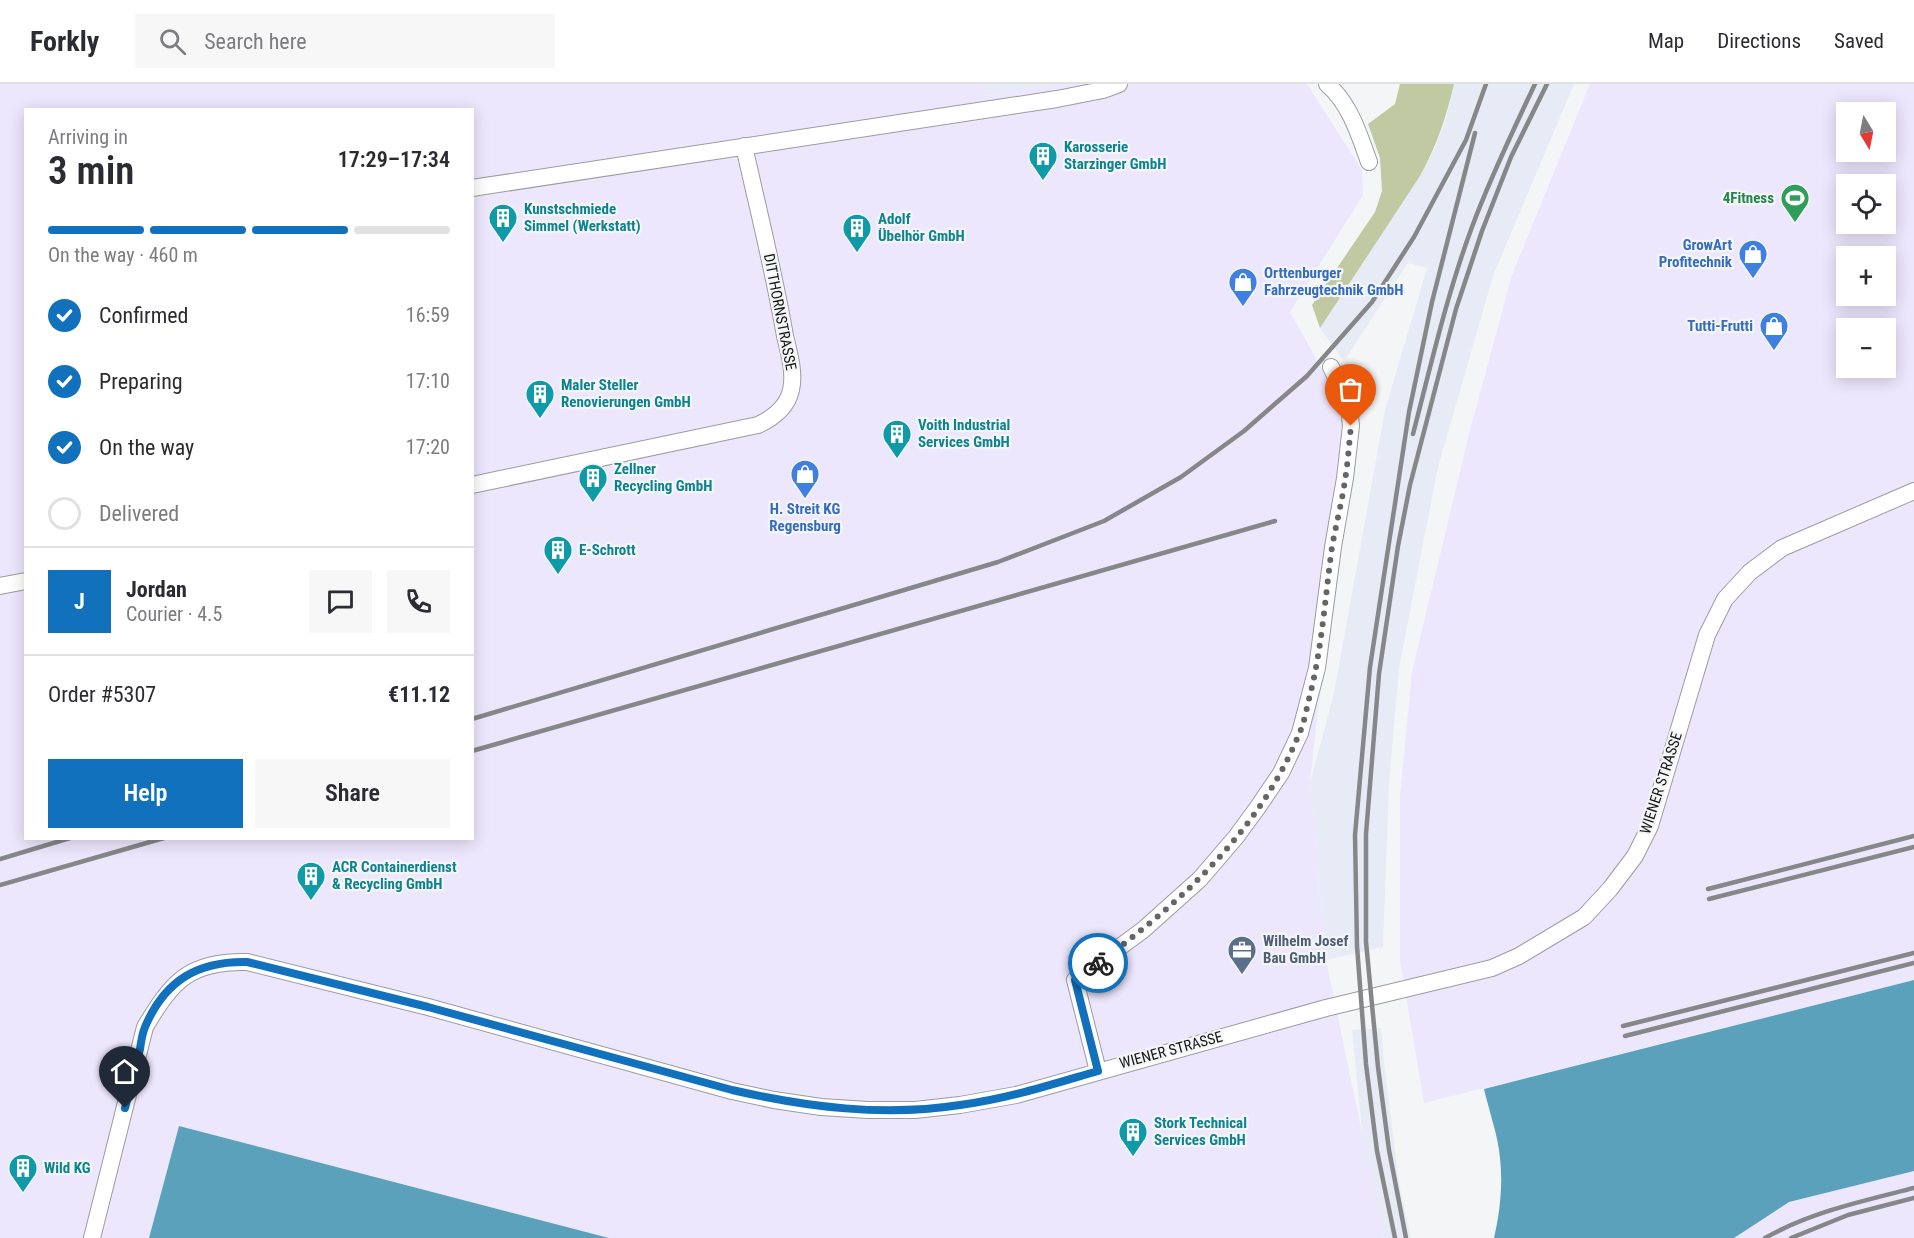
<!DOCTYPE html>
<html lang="en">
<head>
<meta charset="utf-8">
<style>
	:root { --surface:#fff; --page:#f7f7f7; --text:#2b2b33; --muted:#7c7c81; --line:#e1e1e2; --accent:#1171bd }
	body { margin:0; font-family:"Roboto Condensed",sans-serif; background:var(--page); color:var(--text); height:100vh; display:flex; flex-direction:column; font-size:22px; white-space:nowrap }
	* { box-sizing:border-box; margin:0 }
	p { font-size:20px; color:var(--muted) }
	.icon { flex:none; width:33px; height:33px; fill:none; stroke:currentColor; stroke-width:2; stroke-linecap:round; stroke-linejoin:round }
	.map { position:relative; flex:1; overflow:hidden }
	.side { position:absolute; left:24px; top:24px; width:450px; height:732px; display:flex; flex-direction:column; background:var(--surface); border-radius:0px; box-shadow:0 3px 15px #0003 }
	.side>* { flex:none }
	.needle { width:39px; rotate:170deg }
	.fabs { position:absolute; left:1836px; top:18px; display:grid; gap:12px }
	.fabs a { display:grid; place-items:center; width:60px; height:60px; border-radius:0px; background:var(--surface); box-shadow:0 3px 15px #0003; font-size:30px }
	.pin { position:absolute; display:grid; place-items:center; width:51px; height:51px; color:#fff; margin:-62px -26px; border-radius:50% 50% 50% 0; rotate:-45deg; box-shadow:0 0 6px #0007 }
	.pin .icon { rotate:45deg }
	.courier { position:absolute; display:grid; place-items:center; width:60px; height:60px; margin:-30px; border:4px solid #1171bd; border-radius:50%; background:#fff; color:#222; box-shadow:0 2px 8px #0007 }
	.overview em { font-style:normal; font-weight:600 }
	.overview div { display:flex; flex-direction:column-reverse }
	.overview { display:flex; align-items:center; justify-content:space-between; height:102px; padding:0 24px }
	h1 { font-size:39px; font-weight:600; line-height:45px }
	.bar { display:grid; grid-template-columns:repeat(4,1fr); gap:9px 6px; align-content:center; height:72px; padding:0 24px }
	.bar i { height:8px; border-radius:4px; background:var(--line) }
	.bar .on { background:var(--accent) }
	.bar p { grid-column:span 4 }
	.line { display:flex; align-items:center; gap:15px; padding:0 24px; border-top:2px solid var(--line) }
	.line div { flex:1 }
	.round { display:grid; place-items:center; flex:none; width:63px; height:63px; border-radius:0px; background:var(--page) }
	ol { padding:0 24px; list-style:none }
	li { display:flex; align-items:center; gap:18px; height:66px }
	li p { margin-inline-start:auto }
	li .icon { padding:6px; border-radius:50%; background:var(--accent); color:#fff; stroke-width:4 }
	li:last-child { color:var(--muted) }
	li i { width:33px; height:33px; border:3px solid var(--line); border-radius:50% }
	.button { display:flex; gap:12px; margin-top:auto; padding:12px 24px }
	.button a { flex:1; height:69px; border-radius:0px; background:var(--accent); color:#fff; font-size:24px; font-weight:600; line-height:69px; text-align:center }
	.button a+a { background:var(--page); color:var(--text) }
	header { display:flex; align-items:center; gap:36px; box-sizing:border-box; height:84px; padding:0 30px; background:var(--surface); border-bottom:2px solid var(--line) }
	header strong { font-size:28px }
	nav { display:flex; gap:33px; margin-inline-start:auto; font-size:21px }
	.search { width:420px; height:54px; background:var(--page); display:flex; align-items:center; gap:15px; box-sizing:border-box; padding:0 21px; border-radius:0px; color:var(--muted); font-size:22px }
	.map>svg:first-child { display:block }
	.built { fill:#e7ebf5 }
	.industrial { fill:#ede7fd; fill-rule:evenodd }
	.green { fill:#c0c9a1 }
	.water { fill:#5ca1bc }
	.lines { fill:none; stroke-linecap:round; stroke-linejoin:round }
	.minor-casing { stroke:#9b9c9f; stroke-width:18 }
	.minor { stroke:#fff; stroke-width:16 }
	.rail { stroke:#868788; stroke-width:4.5 }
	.done { stroke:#656567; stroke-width:6; stroke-dasharray:0 10.8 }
	.route { stroke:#1171bd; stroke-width:8 }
	.labels { text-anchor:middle; stroke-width:4.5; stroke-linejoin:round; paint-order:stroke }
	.culture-label { font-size:15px; font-weight:bold; fill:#0d838f; stroke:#f4f5f7; text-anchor:start }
	.leisure-label { font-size:15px; font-weight:bold; fill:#27864d; stroke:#f4f5f7; text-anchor:end }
	.shop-label { font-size:15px; font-weight:bold; fill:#366cbe; stroke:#f4f5f7; text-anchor:end }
	.street-label { font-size:15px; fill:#181819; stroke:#f4f5f7 }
	.service-label { font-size:15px; font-weight:bold; fill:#4e5e75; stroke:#f4f5f7; text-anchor:start }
</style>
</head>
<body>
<header>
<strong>Forkly</strong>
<div class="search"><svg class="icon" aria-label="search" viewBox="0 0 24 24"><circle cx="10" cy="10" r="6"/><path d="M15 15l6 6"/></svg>Search here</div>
<nav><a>Map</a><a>Directions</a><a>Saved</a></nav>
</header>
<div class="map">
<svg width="1914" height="1154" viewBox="0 0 1914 1154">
	<rect width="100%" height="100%" fill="#f4f5f7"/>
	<path class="built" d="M985,0H1060L987,12Z
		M1454,0H1574L1493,192L1438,383L1399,584L1389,699L1383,863L1326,876L1310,699L1334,609L1385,326L1427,184L1408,179L1344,277L1320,244L1420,92L1433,68L1445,38Z
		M1381,944L1383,970L1400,1105L1411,1154H1384L1363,1058L1352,946Z"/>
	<path class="industrial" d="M0,0H985L988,12L1060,0H1307L1362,86L1363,111L1290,228L1350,335L1310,699L1326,876L1384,1154H609L179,1042L149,1154H0ZM26,26H472V754H26Z
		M1590,0H1914V896L1424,1019L1400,876V712L1412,588L1469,350L1512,191ZM1846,28H1886V68H1846ZM1846,100H1886V140H1846ZM1846,172H1886V212H1846ZM1846,244H1886V284H1846Z
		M1914,1087V1154H1734L1789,1118Z"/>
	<path class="green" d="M1400,0H1454C1446,34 1437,61 1420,92L1320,244L1312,221L1375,128L1382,107L1380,74L1368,40L1395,20Z"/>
	<path class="water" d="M1914,896V1087L1789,1118L1734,1154H1494C1500,1128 1503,1101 1500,1074C1498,1051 1489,1027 1484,1005Z
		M179,1042L609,1154H149Z"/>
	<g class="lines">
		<g class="minor-casing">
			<path id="minor" d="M1327,0C1350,20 1359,50 1369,78
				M472,104L1057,15L1103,6L1119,0
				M472,401L758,341C773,334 787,324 791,306C795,289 789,269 785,252C774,188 758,125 744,62
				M0,502L26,497
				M1098,987L1075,896L1143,846L1200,795L1236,753L1258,723L1281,689L1300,649L1317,584L1333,463L1345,394L1351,342L1349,321L1331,283
				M92,1154L145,943C173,896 190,877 247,878L428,923L732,1007L774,1016L821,1023L868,1026H915L960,1021L1016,1011L1326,924L1492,884L1519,872L1584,833L1610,805L1635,772L1650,742L1707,551L1725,515L1750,488L1782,464L1914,407"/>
		</g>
		<use href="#minor" class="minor"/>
		<path class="rail" d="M1413,350C1431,281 1447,210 1472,143C1490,94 1513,47 1535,0
			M472,635L998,478L1104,437L1181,393L1244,347L1307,292L1372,218L1414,153L1466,56L1486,0
			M472,667L1275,437
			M0,775L70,754
			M0,801L164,754
			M1708,805L1914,752
			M1709,815L1914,763
			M1623,942L1914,869
			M1625,952L1914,879
			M1395,1154L1377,1067L1366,980L1357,862L1355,751L1370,583L1409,328L1432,218L1475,49
			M1406,1154L1389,1066L1378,983L1366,858V750L1379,590L1398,462L1410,401L1456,225L1482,147L1511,73L1547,0
			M1765,1154C1811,1128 1863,1117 1914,1104
			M1791,1154L1848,1131L1914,1114"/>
	</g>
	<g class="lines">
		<path class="done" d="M1098,879C1180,820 1260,746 1299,650C1304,640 1306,627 1309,615C1322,565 1325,514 1332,463C1336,440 1342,418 1345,396C1348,378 1349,360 1351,342"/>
		<path class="route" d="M125,1024C130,1004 135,985 140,965C141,958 142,950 145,943C165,896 198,877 247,878L428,923L732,1006C807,1023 883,1033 960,1021C1007,1015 1053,1000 1098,987L1075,896L1098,879"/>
	</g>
	<defs>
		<g id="building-pin" transform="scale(1.5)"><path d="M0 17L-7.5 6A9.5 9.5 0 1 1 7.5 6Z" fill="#0f9aa8" stroke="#f4f5f7"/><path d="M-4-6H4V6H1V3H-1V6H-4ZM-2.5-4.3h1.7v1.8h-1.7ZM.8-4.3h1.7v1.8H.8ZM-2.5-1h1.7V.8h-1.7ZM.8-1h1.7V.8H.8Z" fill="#fff"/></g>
		<g id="stadium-pin" transform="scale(1.5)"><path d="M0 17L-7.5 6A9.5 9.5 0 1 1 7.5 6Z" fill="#2e9e5b" stroke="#f4f5f7"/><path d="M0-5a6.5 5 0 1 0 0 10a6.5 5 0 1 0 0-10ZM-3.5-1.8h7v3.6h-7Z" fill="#fff"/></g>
		<g id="shop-pin" transform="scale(1.5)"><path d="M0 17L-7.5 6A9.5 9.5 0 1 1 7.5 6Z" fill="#3f7fe0" stroke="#f4f5f7"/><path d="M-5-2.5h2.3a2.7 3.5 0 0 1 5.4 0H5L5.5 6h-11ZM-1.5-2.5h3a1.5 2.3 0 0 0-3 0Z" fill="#fff"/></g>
		<g id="office-pin" transform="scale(1.5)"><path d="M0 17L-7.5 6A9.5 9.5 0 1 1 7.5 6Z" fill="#5c6f8a" stroke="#f4f5f7"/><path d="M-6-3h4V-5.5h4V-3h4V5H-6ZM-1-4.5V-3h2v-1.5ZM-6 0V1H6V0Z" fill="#fff"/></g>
	</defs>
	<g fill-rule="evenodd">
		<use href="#building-pin" x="1043" y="72"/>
		<use href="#stadium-pin" x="1795" y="114"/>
		<use href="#building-pin" x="503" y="134"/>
		<use href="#building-pin" x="857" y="144"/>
		<use href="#shop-pin" x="1753" y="170"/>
		<use href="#shop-pin" x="1243" y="198"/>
		<use href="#shop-pin" x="1774" y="242"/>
		<use href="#building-pin" x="540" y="310"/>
		<use href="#building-pin" x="897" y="350"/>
		<use href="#shop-pin" x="805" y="390"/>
		<use href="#building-pin" x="593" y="394"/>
		<use href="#building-pin" x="558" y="466"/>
		<use href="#building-pin" x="311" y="792"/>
		<use href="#office-pin" x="1242" y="866"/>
		<use href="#building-pin" x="1133" y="1048"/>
		<use href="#building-pin" x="23" y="1084"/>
	</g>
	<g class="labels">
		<g class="culture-label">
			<text x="1064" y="68">Karosserie<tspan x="1064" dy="17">Starzinger GmbH</tspan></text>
			<text x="524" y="130">Kunstschmiede<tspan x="524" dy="17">Simmel (Werkstatt)</tspan></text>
			<text x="878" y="140">Adolf<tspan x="878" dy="17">Übelhör GmbH</tspan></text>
			<text x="561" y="306">Maler Steller<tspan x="561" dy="17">Renovierungen GmbH</tspan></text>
			<text x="918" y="346">Voith Industrial<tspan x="918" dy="17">Services GmbH</tspan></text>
			<text x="614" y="390">Zellner<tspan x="614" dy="17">Recycling GmbH</tspan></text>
			<text x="579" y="471">E-Schrott</text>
			<text x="332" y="788">ACR Containerdienst<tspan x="332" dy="17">&amp; Recycling GmbH</tspan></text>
			<text x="1154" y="1044">Stork Technical<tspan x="1154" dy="17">Services GmbH</tspan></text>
			<text x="44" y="1089">Wild KG</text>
		</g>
		<g class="leisure-label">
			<text x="1774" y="119">4Fitness</text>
		</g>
		<g class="shop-label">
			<text x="1732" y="166">GrowArt<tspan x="1732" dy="17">Profitechnik</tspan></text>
			<text x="1264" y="194" text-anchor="start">Orttenburger<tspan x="1264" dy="17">Fahrzeugtechnik GmbH</tspan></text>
			<text x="1753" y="247">Tutti-Frutti</text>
			<text x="805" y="430" text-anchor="middle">H. Streit KG<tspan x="805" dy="17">Regensburg</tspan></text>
		</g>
		<g class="street-label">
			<text transform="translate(780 228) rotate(79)" y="5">DITTHORNSTRASSE</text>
			<text transform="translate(1661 699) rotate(-72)" y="5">WIENER STRASSE</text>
			<text transform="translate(1171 966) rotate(-15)" y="5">WIENER STRASSE</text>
		</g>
		<g class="service-label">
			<text x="1263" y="862">Wilhelm Josef<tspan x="1263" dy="17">Bau GmbH</tspan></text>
		</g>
	</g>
</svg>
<div class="fabs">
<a><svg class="needle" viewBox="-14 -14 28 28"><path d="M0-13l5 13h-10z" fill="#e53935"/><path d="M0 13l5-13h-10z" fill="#7c7c81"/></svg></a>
<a><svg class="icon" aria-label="locate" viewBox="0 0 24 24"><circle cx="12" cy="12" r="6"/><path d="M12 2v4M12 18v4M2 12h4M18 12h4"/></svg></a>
<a>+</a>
<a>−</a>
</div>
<div class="pin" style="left:1351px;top:342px;background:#ea580c"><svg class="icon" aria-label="bag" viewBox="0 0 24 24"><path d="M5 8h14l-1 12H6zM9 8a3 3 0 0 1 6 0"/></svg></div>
<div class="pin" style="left:125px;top:1024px;background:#1f2937"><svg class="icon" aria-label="home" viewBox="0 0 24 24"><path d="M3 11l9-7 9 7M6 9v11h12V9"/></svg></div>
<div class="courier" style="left:1098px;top:879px"><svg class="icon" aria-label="bike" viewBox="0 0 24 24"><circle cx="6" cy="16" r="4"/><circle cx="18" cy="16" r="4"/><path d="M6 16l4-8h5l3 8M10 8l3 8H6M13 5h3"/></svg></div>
<section class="side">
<div class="overview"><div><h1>3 min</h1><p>Arriving in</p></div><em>17:29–17:34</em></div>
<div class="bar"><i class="on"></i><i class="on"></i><i class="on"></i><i></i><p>On the way · 460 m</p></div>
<ol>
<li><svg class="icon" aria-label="check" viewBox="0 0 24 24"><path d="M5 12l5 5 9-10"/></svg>Confirmed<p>16:59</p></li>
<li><svg class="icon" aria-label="check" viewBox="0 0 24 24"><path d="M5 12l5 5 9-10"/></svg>Preparing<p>17:10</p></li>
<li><svg class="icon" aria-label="check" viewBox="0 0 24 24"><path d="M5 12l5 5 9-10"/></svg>On the way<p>17:20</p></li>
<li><i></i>Delivered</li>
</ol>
<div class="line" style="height:108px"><b class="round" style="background:var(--accent);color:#fff">J</b><div><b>Jordan</b><p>Courier · 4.5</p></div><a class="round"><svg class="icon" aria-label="chat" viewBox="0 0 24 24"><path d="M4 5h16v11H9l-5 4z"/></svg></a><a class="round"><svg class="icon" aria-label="phone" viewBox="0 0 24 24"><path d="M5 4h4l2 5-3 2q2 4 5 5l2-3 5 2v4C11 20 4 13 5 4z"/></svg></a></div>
<div class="line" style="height:78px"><div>Order #5307</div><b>€11.12</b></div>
<div class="button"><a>Help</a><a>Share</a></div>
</section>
</div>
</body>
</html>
